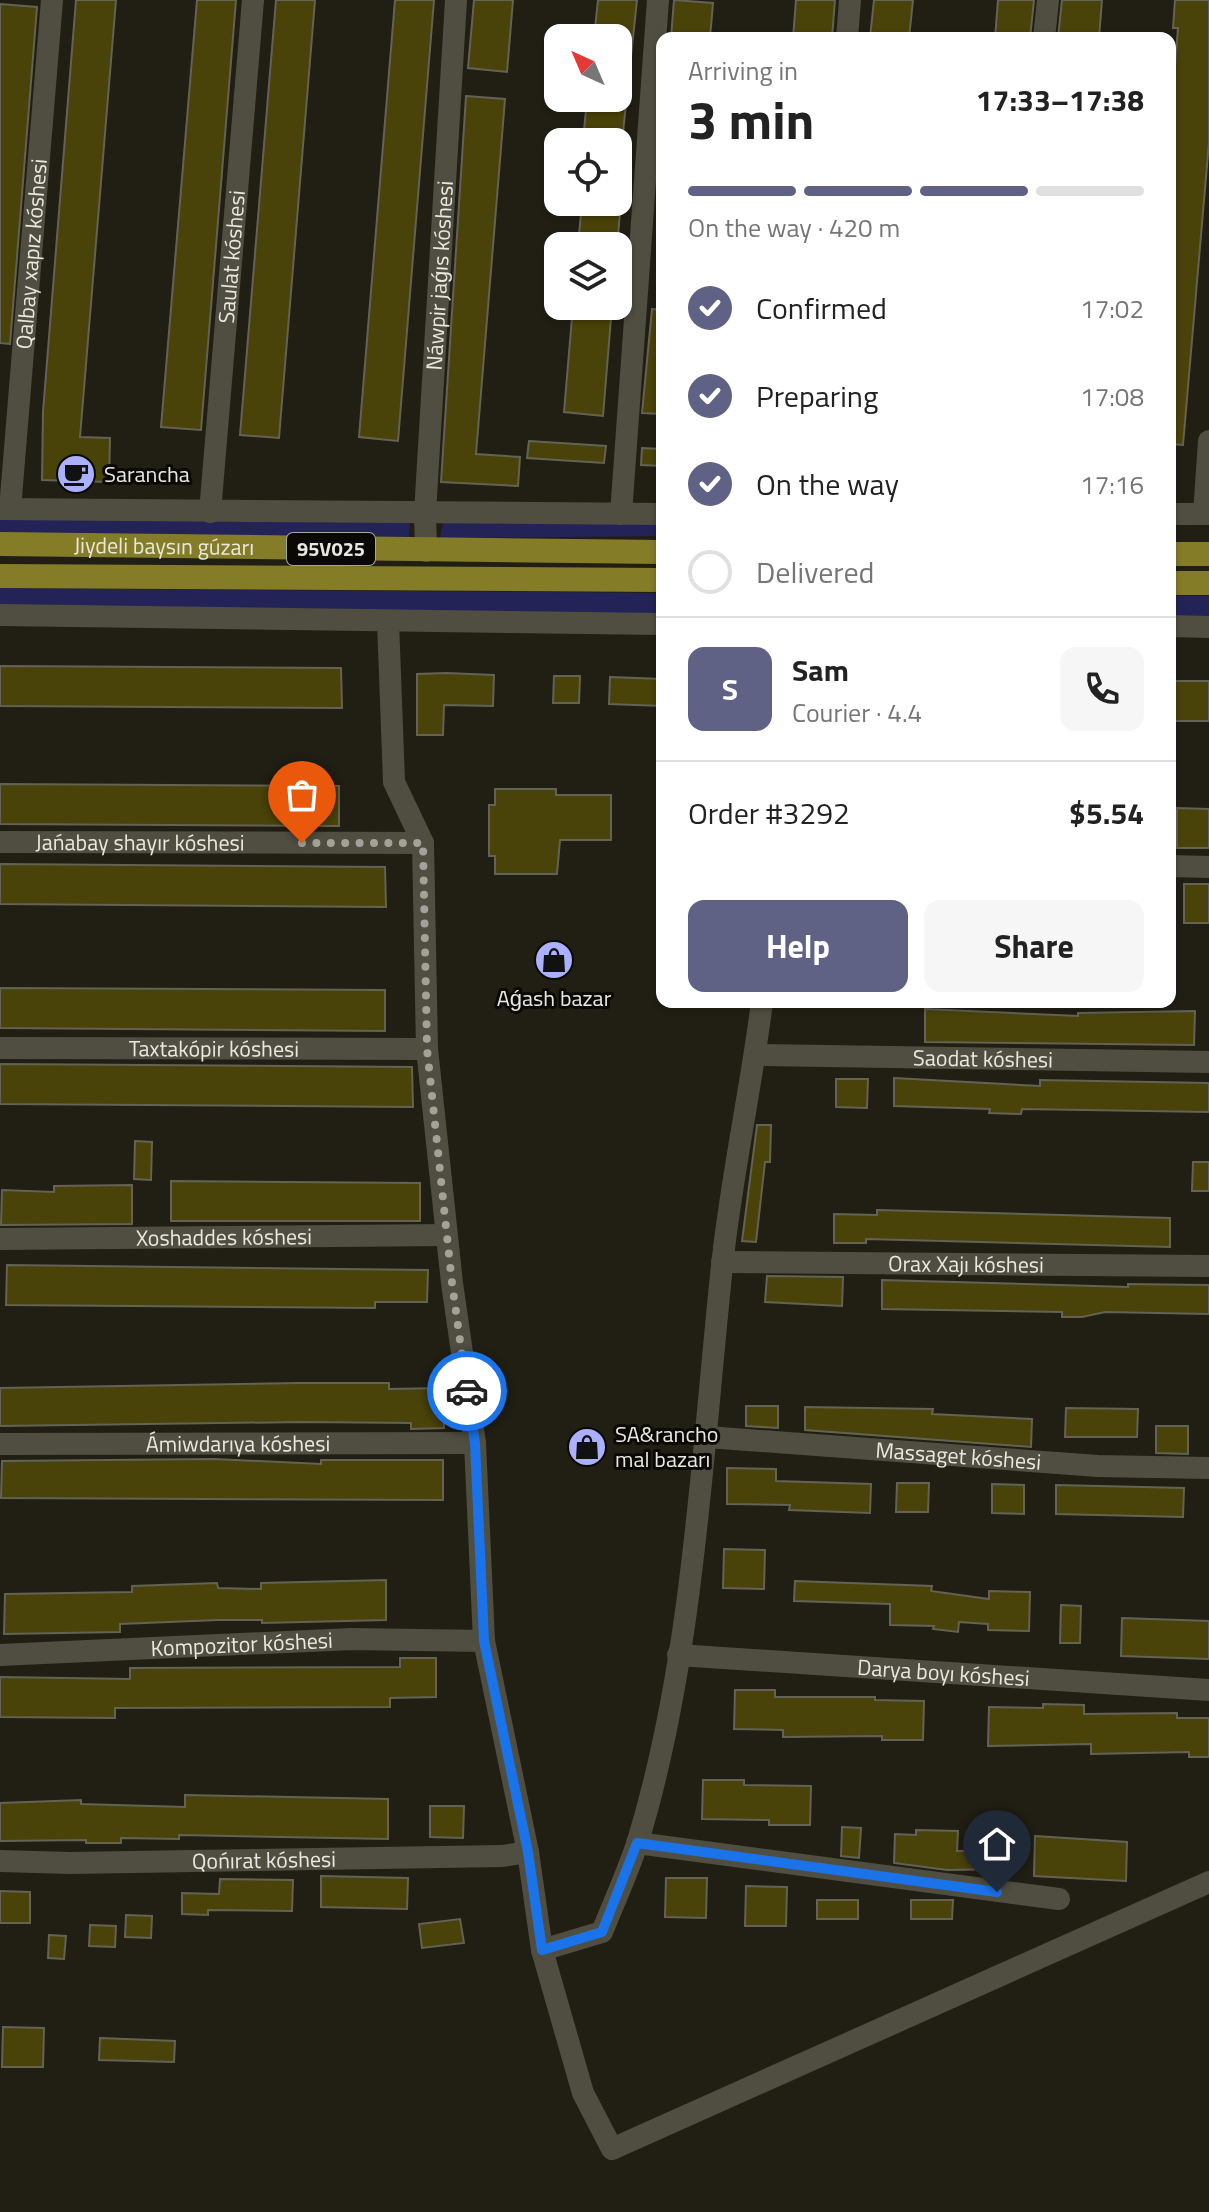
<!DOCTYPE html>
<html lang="en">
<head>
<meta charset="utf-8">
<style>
	:root { --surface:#fff; --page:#f6f6f6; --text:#222; --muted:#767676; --line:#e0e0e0; --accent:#5f6284 }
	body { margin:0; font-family:"Titillium Web",sans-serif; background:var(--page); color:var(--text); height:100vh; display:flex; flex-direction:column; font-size:30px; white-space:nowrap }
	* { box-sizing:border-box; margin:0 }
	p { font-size:26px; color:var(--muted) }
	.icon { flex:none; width:44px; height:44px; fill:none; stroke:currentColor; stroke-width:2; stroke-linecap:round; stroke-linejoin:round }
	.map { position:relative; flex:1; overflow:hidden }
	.drawer { position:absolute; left:656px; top:32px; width:520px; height:976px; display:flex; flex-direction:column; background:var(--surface); border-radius:16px; box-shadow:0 2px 6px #0004 }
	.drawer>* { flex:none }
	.needle { width:52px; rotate:316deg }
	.controls { position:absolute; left:544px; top:24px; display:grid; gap:16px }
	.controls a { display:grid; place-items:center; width:88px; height:88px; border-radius:16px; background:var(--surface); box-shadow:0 2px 6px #0004; font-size:40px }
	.pin { position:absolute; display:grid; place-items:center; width:68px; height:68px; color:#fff; margin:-82px -34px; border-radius:50% 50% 50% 0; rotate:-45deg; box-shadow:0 0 8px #0007 }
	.pin .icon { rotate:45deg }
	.courier { position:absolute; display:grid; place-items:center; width:80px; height:80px; margin:-40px; border:6px solid #1a73e8; border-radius:50%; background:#fff; color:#222; box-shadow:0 2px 10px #0007 }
	.overview em { font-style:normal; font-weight:700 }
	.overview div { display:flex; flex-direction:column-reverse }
	.overview { display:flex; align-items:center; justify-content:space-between; height:136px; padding:0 32px }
	h1 { font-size:52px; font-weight:700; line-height:60px }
	.bar { display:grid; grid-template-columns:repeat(4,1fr); gap:12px 8px; align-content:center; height:96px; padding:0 32px }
	.bar i { height:10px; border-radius:6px; background:var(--line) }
	.bar .active { background:var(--accent) }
	.bar p { grid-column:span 4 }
	.line { display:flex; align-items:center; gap:20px; padding:0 32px; border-top:2px solid var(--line) }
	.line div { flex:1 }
	.round { display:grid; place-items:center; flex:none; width:84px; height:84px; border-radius:16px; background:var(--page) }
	ol { padding:0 32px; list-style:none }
	li { display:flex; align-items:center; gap:24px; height:88px }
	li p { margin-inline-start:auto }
	li .icon { padding:8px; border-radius:50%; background:var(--accent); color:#fff; stroke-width:4 }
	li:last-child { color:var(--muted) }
	li i { width:44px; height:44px; border:4px solid var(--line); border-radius:50% }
	.cta { display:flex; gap:16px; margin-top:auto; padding:16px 32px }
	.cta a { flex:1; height:92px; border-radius:16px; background:var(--accent); color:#fff; font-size:32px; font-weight:700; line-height:92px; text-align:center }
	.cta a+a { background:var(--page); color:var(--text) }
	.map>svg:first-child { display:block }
	.green { fill:#242357 }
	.building { fill:#494209; stroke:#636254; stroke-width:2 }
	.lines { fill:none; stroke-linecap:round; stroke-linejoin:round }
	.minor { stroke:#504e41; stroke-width:22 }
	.major { stroke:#857c28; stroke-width:24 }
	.done { stroke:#a3a299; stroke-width:8; stroke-dasharray:0 14.4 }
	.route { stroke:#1a73e8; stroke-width:10 }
	.labels { text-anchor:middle; stroke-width:6; stroke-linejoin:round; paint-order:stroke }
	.shield { fill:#0a0905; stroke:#a6a59e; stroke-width:2 }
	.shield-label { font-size:20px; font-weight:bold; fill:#e9e8e0 }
	.street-label { font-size:22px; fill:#e9e8e0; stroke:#0a0905 }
	.poi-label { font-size:22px; fill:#e9e8e0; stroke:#0a0905; text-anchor:start }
</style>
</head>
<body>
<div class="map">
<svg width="1209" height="2212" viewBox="0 0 1209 2212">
	<rect width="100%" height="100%" fill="#211f14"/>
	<path class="green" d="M0,518L410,522L409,537L0,533Z
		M443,522L662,524V536L440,538Z
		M0,588L662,593V615L0,607Z
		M1170,596H1209V620L1170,619Z"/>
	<path class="building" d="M76,0H116L80,437L110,438L109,482L42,480L43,412Z
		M197,0H236L201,430L161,427Z
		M276,0H315L279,438L240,435Z
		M395,0H434L398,441L359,437Z
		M474,0H513L507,72L468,68Z
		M598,0H637L622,142H583L587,98H618V38H594Z
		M674,0L713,3L710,38H671Z
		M796,0H835L832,38H793Z
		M874,0H913L909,38H870Z
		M998,0H1034L1030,38H995Z
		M1062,0H1102L1099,38H1058Z
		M1175,0H1209V142L1183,445L1170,444V131L1178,28H1173Z
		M0,4L37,7L10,344L0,343Z
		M466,96L505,99L476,454L520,457L518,486L441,482Z
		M582,202H621L617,246H578Z
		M573,306H612L603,416L564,412Z
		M652,309L662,310V414L642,413Z
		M529,441L606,446L604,463L527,458Z
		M642,448L662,449V466L641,465Z
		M0,666L341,668L342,708L0,706Z
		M446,673L494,675L493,706L444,705L443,735H417V674Z
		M554,676H580L579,703H553Z
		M610,677L662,679V706L609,704Z
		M1170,681H1209V721H1170Z
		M0,784L339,786V826L0,824Z
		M495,789H556V795H611V840H560L557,874H495V856H489V805H495Z
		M1177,808L1209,809V848H1177Z
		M0,864L385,867L386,907L0,904Z
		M1184,884H1209V923H1184Z
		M0,988L385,990V1031L0,1028Z
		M925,1009L1078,1016V1013L1195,1011L1194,1045L925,1042Z
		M0,1064L412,1067L413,1107L0,1104Z
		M894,1078L1040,1086V1080L1209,1083V1112L1022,1109L1021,1114L989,1113L990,1109L894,1106Z
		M836,1079H868L867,1108L836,1107Z
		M757,1125H771L770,1162H765L756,1242L742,1241Z
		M135,1141L152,1142L151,1180L134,1179Z
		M1193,1162H1209V1191H1192Z
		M171,1181L420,1183V1221H171Z
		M132,1185V1224L1,1225L2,1190L54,1192V1186Z
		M877,1210L1170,1218V1247L866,1239V1243H834V1214L877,1215Z
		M7,1265L428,1270L427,1302H375V1308L6,1305Z
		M767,1276L843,1277L842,1306L765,1302Z
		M882,1280L1128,1287V1284L1209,1285V1314L1105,1312L1082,1317H1062V1312L882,1309Z
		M298,1383H389V1389L443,1388L444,1428L411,1429V1423L303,1422L0,1426V1388Z
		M746,1406H778V1428L746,1426Z
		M805,1407L933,1409L932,1414L1032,1419L1031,1447L805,1430Z
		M1066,1408L1138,1409L1137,1437H1065Z
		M1156,1426H1188V1454L1156,1453Z
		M214,1459L321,1464V1460H443V1500L1,1498L2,1461Z
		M727,1468L776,1469V1481L871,1484L870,1513L789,1510L790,1505L727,1504Z
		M897,1483H929L928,1512H896Z
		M992,1484L1024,1485V1514L992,1513Z
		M1056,1485L1184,1488L1183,1517L1056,1514Z
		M724,1549L765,1550L764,1589L723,1588Z
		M386,1580V1620L262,1623V1620H218L120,1624V1632L4,1634L5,1594L132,1592V1586L217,1583L218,1588L261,1589V1583Z
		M795,1581L932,1586L931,1591L989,1599V1591L1030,1592L1029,1631L988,1630V1624L959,1622L958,1632L933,1629L934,1626L890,1625V1604L794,1601Z
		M1061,1605L1081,1606L1080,1643H1060Z
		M1122,1618L1209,1621V1659L1121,1656Z
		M400,1658H436V1697L390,1698V1707L115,1708V1718L0,1717V1677L130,1679V1668L400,1667Z
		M735,1690H775V1697H875V1700L924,1701L923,1740H882V1736L783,1737V1730L734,1729Z
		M1043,1704L1084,1705V1714L1177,1713V1718H1209V1757H1189V1752L1091,1754V1744L988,1746L989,1707L1043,1708Z
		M703,1780H744V1785L811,1786L810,1825H769V1820L702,1819Z
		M185,1795L388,1799V1839L179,1835V1839L121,1838V1843H86V1840L0,1841V1803L81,1800V1804L185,1807Z
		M430,1806H464L463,1838L430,1837Z
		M842,1827L861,1828L859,1858L841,1856Z
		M916,1830L958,1831L957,1851L1008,1850V1869L947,1870L894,1863L895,1834L916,1835Z
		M1035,1836L1127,1842L1126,1881L1034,1876Z
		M321,1876L408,1878L407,1909L321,1907Z
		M666,1878H707L706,1918L665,1917Z
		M220,1879L293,1880L292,1911L208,1910V1915L182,1914V1893L219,1894Z
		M746,1886L787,1887L786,1926H745Z
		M0,1891L30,1892V1923H0Z
		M817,1900H858V1919H817Z
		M911,1900H953L952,1919H911Z
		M126,1915L152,1916L151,1938L125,1937Z
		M460,1919L464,1943L422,1948L419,1924Z
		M90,1925L116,1926L115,1947L89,1946Z
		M49,1935L66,1936L64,1959L48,1958Z
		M3,2027L44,2028L43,2067H2Z
		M100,2038L175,2041L174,2062L99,2060Z"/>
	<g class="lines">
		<g class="minor">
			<path d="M847,38L850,0"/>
			<path d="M1044,38L1048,0"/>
			<path d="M0,509L662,514"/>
			<path id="s1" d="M10,509L52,0"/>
			<path id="s2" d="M210,512L253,0"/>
			<path d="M621,514L658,0"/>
			<path d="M1170,514H1209"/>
			<path d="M1204,514L1209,441"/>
			<path id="s3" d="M426,551L425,513L456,0"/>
			<path d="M0,615L662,624"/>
			<path d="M388,621L394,782L423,843L427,1049L452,1283L475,1443L484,1641L528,1852L542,1950L583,2093L612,2149L1209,1882"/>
			<path d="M1170,626L1209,627"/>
			<path id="s4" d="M0,842L423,843"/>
			<path d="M1170,866L1209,867"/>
			<path id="s5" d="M0,1048L427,1049"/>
			<path id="s6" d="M755,1055L1209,1062"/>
			<path id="s7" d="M0,1239L446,1235"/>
			<path id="s8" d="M722,1262L1209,1266"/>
			<path id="s9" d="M707,1437L1098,1466L1209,1468"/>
			<path id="s10" d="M0,1444L475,1443"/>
			<path id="s11" d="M0,1655L352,1639L484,1641"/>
			<path id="s12" d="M678,1655L1209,1690"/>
			<path d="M637,1843L1059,1899"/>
			<path id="s13" d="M0,1861L70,1863L502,1856L528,1852"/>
			<path d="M542,1950L602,1932C614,1902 628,1872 638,1841C693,1660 702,1454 722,1266C731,1178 751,1090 762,1002"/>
		</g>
		<g class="major">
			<path id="s14" d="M0,544L662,552"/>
			<path d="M1170,554H1209"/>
			<path d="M0,576L662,580"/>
			<path d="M1170,583H1209"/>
		</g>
	</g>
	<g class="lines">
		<path class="done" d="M302,843H423L427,1049L452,1283L467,1391"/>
		<path class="route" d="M467,1391L475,1443L484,1641L528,1852L542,1950L602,1932L637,1843L997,1892"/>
	</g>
	<defs>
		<g id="cafe-disc" transform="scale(2)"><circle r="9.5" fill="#aab0fb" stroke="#0a0905"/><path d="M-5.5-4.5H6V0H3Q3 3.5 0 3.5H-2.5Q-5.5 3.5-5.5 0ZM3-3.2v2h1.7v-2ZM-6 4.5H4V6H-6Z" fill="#111"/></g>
		<g id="shop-disc" transform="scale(2)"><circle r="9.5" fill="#aab0fb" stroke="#0a0905"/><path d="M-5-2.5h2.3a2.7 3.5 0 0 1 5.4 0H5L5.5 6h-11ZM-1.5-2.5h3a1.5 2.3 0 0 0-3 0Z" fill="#111"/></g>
	</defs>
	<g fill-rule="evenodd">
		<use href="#cafe-disc" x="76" y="474"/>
		<use href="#shop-disc" x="554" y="960"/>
		<use href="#shop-disc" x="587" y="1447"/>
	</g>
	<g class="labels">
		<rect class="shield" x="287" y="533" width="88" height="32" rx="6"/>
		<g class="shield-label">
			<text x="331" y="556">95V025</text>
		</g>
		<g class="street-label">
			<text dy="8" stroke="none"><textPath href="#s1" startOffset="256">Qalbay xapız kóshesi</textPath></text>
			<text dy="8" stroke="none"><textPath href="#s2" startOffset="256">Saulat kóshesi</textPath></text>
			<text dy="8" stroke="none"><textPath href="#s3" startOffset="276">Náwpir jaǵıs kóshesi</textPath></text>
			<text dy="8" stroke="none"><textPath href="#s14" startOffset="164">Jiydeli baysın gúzarı</textPath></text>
			<text dy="8" stroke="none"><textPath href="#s4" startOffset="140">Jańabay shayır kóshesi</textPath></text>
			<text dy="8" stroke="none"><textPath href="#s5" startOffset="214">Taxtakópir kóshesi</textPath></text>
			<text dy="8" stroke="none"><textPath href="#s6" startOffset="228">Saodat kóshesi</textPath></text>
			<text dy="8" stroke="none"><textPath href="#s7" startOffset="224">Xoshaddes kóshesi</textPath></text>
			<text dy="8" stroke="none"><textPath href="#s8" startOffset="244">Orax Xajı kóshesi</textPath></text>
			<text dy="8" stroke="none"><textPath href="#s10" startOffset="238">Ámiwdarıya kóshesi</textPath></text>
			<text dy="8" stroke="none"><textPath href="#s9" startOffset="252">Massaget kóshesi</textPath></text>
			<text dy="8" stroke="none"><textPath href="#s11" startOffset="242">Kompozitor kóshesi</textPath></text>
			<text dy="8" stroke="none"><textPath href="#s12" startOffset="266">Darya boyı kóshesi</textPath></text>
			<text dy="8" stroke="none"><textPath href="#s13" startOffset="264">Qońırat kóshesi</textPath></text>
		</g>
		<g class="poi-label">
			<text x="104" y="482">Sarancha</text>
			<text x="554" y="1006" text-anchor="middle">Aǵash bazar</text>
			<text x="615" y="1442">SA&amp;rancho<tspan x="615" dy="25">mal bazarı</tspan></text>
		</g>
	</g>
</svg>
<div class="controls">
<a><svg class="needle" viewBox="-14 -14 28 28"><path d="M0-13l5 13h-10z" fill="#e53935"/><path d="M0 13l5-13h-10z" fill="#767676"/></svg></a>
<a><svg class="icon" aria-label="locate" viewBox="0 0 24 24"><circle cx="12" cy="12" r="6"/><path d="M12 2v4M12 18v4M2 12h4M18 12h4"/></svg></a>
<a><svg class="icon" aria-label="layers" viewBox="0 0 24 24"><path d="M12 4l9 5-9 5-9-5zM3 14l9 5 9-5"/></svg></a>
</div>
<div class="pin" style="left:302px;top:843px;background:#ea580c"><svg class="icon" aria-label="bag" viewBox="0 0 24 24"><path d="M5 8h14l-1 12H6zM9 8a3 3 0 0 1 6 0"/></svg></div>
<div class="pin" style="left:997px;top:1892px;background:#1f2937"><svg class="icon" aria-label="home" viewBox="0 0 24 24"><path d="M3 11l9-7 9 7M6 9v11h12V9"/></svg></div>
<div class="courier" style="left:467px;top:1391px"><svg class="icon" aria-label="car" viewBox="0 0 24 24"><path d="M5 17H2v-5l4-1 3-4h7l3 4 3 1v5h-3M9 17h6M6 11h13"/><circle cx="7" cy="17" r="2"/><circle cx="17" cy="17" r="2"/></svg></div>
<section class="drawer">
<div class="overview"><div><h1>3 min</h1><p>Arriving in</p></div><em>17:33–17:38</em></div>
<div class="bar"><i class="active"></i><i class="active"></i><i class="active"></i><i></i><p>On the way · 420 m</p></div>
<ol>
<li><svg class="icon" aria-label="check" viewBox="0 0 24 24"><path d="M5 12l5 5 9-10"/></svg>Confirmed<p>17:02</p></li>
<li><svg class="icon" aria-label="check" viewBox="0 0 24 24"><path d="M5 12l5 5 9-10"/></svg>Preparing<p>17:08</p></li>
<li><svg class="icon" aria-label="check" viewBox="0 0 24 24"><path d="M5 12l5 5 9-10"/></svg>On the way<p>17:16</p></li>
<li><i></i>Delivered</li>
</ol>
<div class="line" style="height:144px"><b class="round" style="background:var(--accent);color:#fff">S</b><div><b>Sam</b><p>Courier · 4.4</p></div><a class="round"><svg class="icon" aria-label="phone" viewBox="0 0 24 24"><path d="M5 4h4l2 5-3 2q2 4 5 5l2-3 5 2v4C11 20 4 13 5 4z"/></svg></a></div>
<div class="line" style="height:104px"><div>Order #3292</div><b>$5.54</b></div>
<div class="cta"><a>Help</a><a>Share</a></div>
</section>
</div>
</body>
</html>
